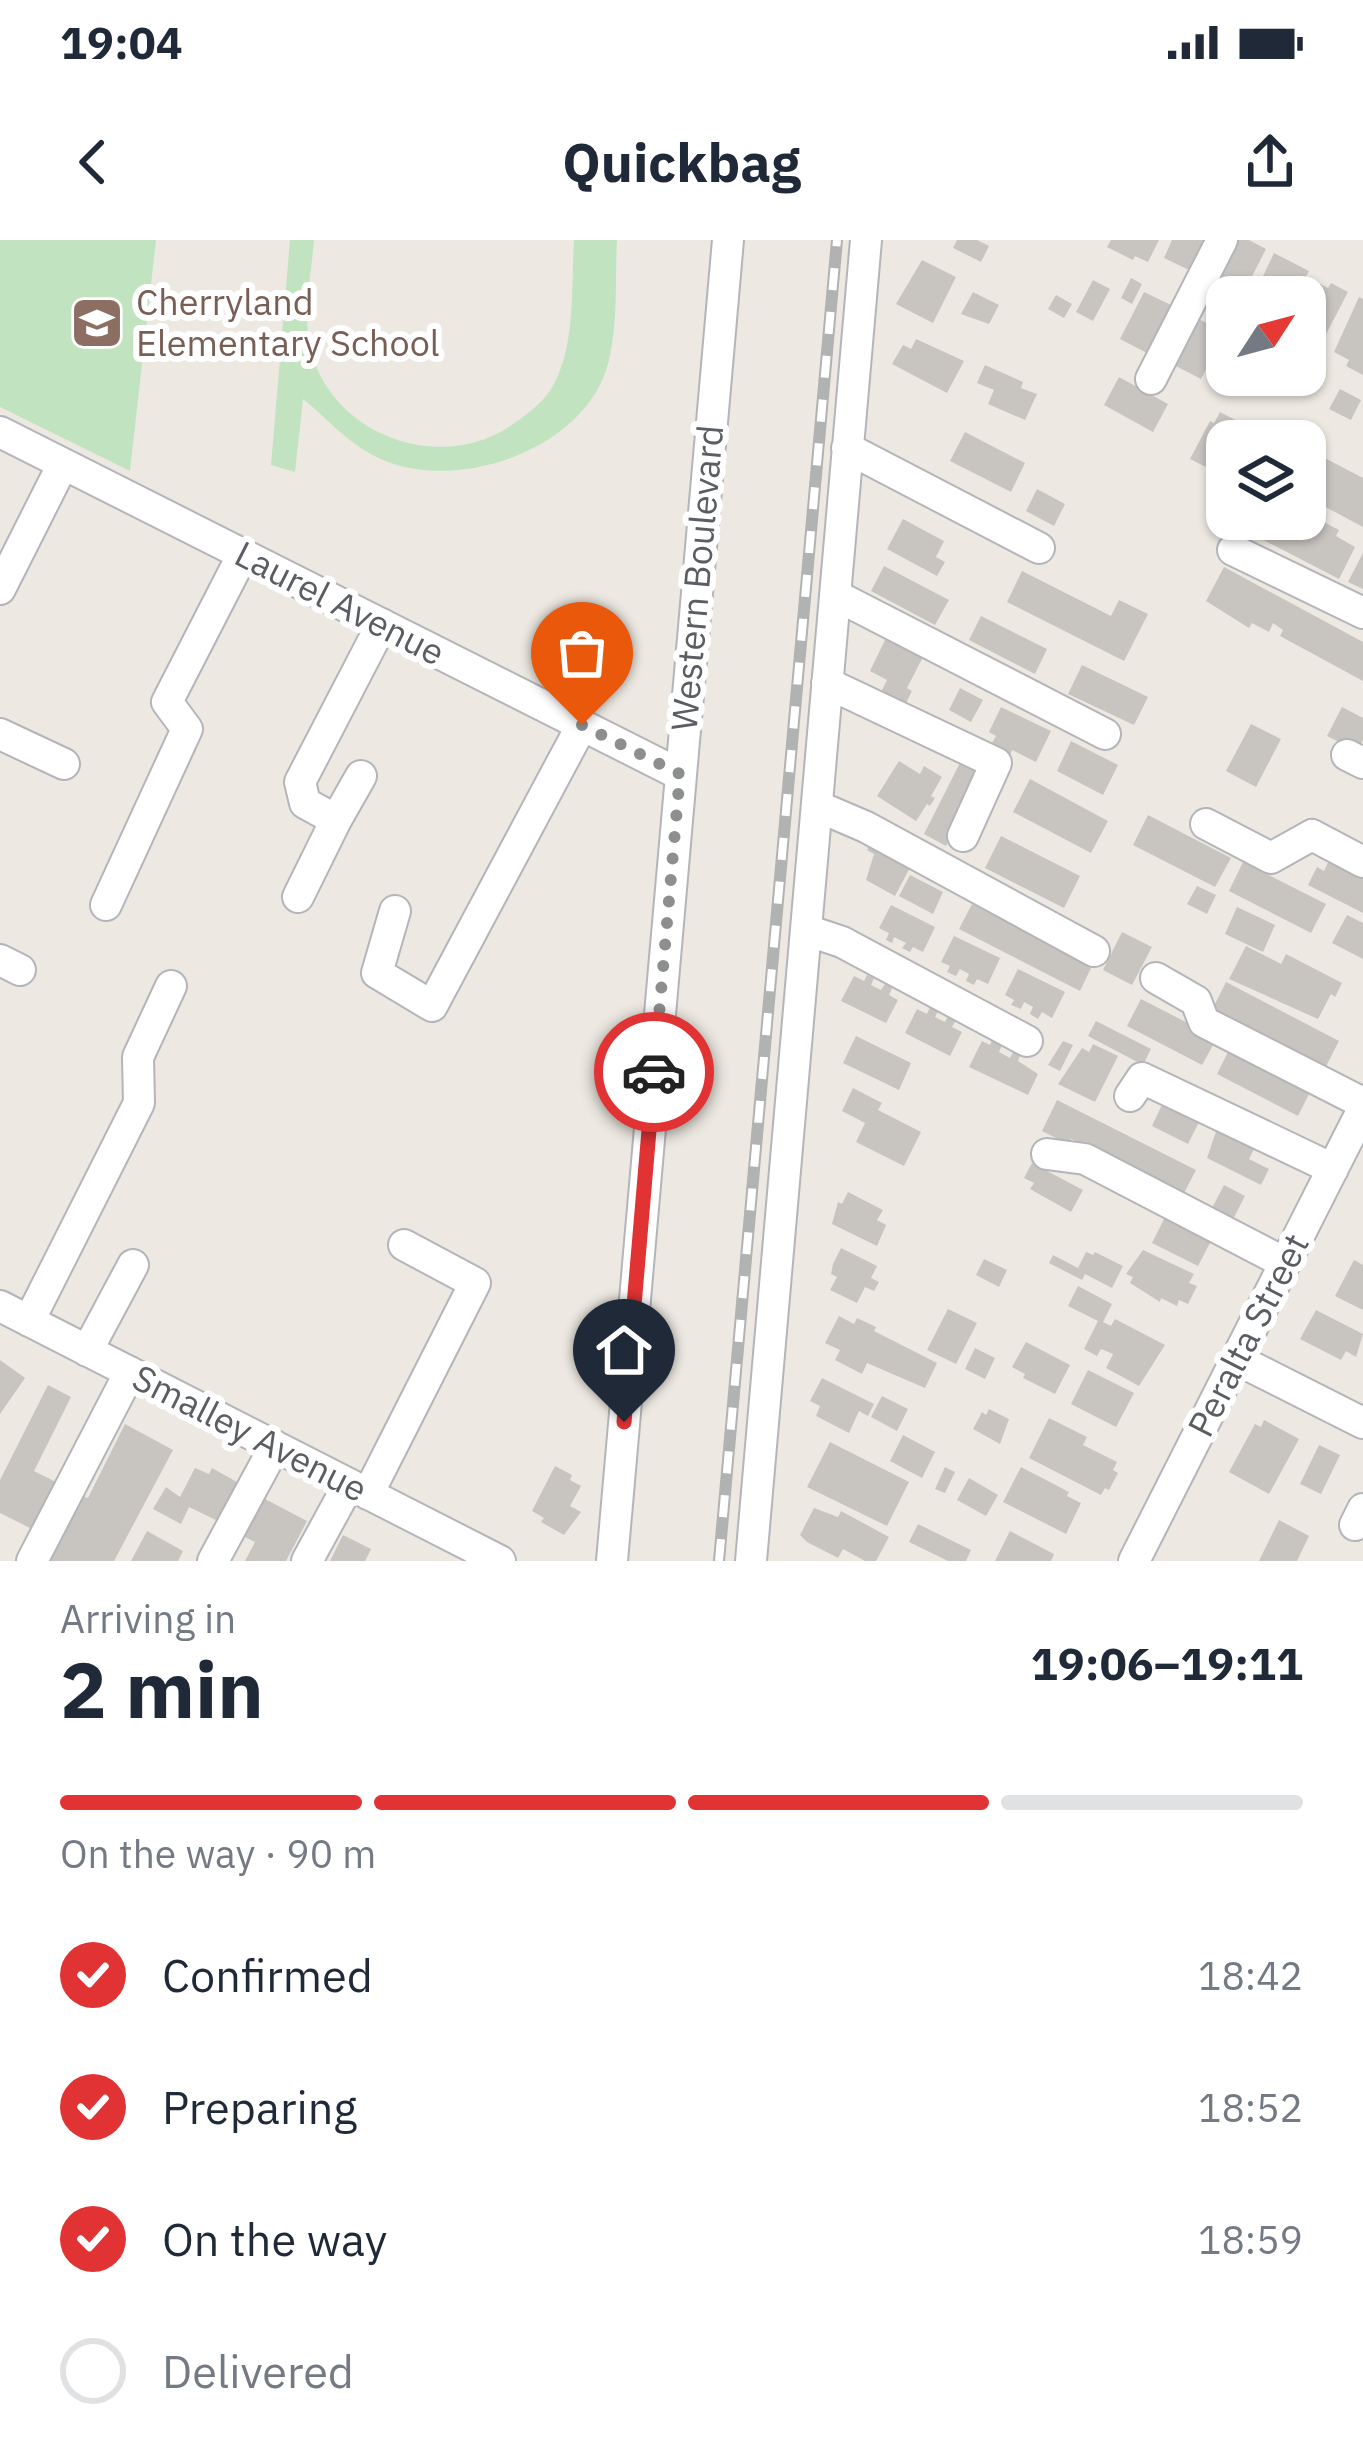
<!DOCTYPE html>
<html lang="en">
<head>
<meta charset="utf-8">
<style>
	:root { --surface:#fff; --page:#f2f2f3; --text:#1f2937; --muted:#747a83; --line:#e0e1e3; --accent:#e13334 }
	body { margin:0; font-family:"IBM Plex Sans",sans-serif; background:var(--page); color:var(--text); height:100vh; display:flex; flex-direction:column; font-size:45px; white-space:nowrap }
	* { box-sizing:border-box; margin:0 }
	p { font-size:39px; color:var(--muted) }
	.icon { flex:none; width:66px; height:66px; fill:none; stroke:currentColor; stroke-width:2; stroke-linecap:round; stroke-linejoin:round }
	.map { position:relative; height:1321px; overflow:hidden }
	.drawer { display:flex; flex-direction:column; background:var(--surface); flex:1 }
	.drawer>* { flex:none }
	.needle { width:78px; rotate:54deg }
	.fabs { position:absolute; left:1206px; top:36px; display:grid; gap:24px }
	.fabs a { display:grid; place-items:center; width:120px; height:120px; border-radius:24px; background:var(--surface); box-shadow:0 3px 9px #0004; font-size:60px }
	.pin { position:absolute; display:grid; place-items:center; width:102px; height:102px; color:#fff; margin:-123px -51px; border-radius:50% 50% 50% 0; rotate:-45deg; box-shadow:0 0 12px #0007 }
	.pin .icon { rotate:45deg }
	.courier { position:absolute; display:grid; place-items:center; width:120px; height:120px; margin:-60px; border:9px solid #e13334; border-radius:50%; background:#fff; color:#222; box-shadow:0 3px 15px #0007 }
	.head em { font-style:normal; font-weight:700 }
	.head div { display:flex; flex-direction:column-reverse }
	.head { display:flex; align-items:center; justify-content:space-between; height:204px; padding:0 60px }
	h1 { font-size:78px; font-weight:700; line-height:90px }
	.bar { display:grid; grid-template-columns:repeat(4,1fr); gap:18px 12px; align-content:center; height:144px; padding:0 60px }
	.bar i { height:15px; border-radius:9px; background:var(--line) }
	.bar .current { background:var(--accent) }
	.bar p { grid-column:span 4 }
	ol { padding:0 60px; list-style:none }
	li { display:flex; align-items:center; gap:36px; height:132px }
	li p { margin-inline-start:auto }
	li .icon { padding:12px; border-radius:50%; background:var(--accent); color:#fff; stroke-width:4 }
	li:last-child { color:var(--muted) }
	li i { width:66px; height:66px; border:6px solid var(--line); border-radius:50% }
	.status { display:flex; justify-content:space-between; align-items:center; height:84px; padding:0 60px; background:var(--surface); direction:ltr }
	.status svg { height:33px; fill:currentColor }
	header { display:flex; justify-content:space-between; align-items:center; height:156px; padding:0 60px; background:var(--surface); font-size:54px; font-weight:700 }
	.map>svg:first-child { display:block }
	.green { fill:#c2e3bf }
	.building { fill:#c8c4bf }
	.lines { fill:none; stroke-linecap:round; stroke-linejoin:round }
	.minor-casing { stroke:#b3b5b9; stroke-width:34 }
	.minor { stroke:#fff; stroke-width:30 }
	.rail-casing { stroke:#b1b2b2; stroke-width:12 }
	.rail { stroke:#fff; stroke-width:8; stroke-dasharray:22; stroke-linecap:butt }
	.done { stroke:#8d8f8f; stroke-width:12; stroke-dasharray:0 21.6 }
	.route { stroke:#e13334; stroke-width:15 }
	.labels { text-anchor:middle; stroke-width:12; stroke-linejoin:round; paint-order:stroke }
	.education-label { font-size:36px; fill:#785e54; stroke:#fff; text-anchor:start }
	.street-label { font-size:36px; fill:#5a5e62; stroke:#fff }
</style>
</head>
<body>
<div class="status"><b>19:04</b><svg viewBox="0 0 49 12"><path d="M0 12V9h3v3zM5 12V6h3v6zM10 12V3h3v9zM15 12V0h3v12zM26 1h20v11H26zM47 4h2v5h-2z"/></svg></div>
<header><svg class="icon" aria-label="back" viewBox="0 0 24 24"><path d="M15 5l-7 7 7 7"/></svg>Quickbag<svg class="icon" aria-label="share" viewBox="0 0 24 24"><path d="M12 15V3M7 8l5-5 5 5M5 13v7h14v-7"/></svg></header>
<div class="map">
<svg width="1363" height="1321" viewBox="0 0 1363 1321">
	<rect width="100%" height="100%" fill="#ede9e2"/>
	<path class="green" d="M0,0H156L130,231L0,167Z
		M290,0H314C311,38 301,81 313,118C340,200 447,234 516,182C530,172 546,160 554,144C576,102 571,46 574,0H617C615,38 618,82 609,120C589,208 460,253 383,220C350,206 330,181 303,159L295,232L271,225Z"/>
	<path class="building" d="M957,0H977L989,6L981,22L953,8Z
		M1111,0H1159L1148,22L1135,16L1133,20L1107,7Z
		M1172,0H1206L1191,31L1164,18Z
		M1236,0H1249L1266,9L1242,56L1215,42Z
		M1274,13L1309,31L1296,57H1253Z
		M922,20L956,37L933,83L896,64Z
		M1131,38L1142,44L1132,64L1121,58Z
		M1093,40L1110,49L1093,81L1076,72Z
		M1316,42L1328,48L1331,43L1348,52L1322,102L1305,93V64Z
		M973,52L999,65L989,84L961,74Z
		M1144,52L1173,66L1149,114L1120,99Z
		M1056,55L1072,64L1064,78L1048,69Z
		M1359,57L1363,59V135L1346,126L1349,120L1334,112Z
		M1197,78L1225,93L1201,139L1172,124Z
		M916,99L964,121L947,153L892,124L903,105L911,109Z
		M1305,115L1315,121L1312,127L1316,130L1304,152L1278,135H1305Z
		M985,125L1023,142L1021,148L1037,154L1025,180L988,164L994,150L977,143Z
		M1119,137L1168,164L1153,192L1104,165Z
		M1340,149L1361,160L1351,180L1329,169Z
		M1220,172L1260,193L1256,201H1227V227L1214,220L1210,229L1190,219L1210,181L1214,183Z
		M965,192L1025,223L1011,252L950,221Z
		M1317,214L1363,238V287L1305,256V237Z
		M1037,249L1065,264L1054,286L1026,271Z
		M1227,257V279H1301L1310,284L1314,277L1339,290L1336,296L1355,307L1339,339L1217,276Z
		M903,279L944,301L936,317L945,322L937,336L887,309Z
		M1363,313V349L1348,342Z
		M884,326L949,360L935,385L871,351Z
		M1224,327L1363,402V441L1280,396L1283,390L1273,383L1269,392L1252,383L1249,388L1206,361Z
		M1022,331L1111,376L1119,360L1148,374L1124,421L1007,362Z
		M981,376L1047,409L1035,434L969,400Z
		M887,396L924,415L907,448L912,451L905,465L881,452L887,440L870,431Z
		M1082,425L1148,457L1134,485L1068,454Z
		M960,448L983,460L971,482L949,470Z
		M1001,467L1051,491L1036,522L1012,510L1009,518L989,508L996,496L989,492Z
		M1342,467L1363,478V500L1357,511L1327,496Z
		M1251,484L1281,499L1256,547L1226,531Z
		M1071,501L1118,525L1103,555L1057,531Z
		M964,515L985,526L946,606L924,594Z
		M899,521L920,534L924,526L942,537L931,556L935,558L930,566L927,564L916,581L877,556Z
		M1030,539L1108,581L1091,613L1013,572Z
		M1148,575L1231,618L1215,647L1133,605Z
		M1001,596L1080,636L1064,668L985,628Z
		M873,600L913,622L895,656L866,640L874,614L867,610Z
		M1333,612L1363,628V673L1308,645L1317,627L1324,631Z
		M1243,622L1326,664L1311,693L1229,651Z
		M910,635L943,652L933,674L899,656Z
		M1197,646L1216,655L1207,674L1187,664Z
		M972,664L1092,726L1080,751L959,689Z
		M891,665L935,687L923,712L913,707L910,712L902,708L906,703L894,697L892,703L886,700L889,693L879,688Z
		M1237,667L1275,685L1263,712L1225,694Z
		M1347,675L1363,683V719L1332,703Z
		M1122,692L1152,707L1132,745L1103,730Z
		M954,696L1000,718L988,744L977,739L974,745L966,741L969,734L960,729L956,736L947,732L950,726L941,722Z
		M1246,706L1281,724L1286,714L1342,743L1335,757L1331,754L1318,779L1229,739Z
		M1018,729L1065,752L1052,778L1042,772L1038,779L1030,774L1033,767L1024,762L1021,769L1011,765L1014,760L1005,755Z
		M867,735L874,738L871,745L881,750L885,744L892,748L889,755L898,760L886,783L841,761L854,736L864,741Z
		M1226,742L1339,801L1321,836L1208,778Z
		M1141,759L1217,798L1202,825L1127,786Z
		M930,767L938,771L935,777L945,782L948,776L956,780L952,787L962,792L950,816L905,793L917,769L927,774Z
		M1096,781L1151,809L1143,825L1088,796Z
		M856,796L911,823L899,850L843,823Z
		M992,800L1002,805L999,812L1010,818L1013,812L1020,816L1018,821L1038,834L1028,855L969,827L982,801L990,805Z
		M1063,801L1073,805L1060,831L1048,825Z
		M1093,804L1118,816L1095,862L1058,844L1082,808L1089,812Z
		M1231,806L1312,848L1298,876L1217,834Z
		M853,848L882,863L878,870L921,892L904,926L856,902L865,883L842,871Z
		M1166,856L1203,874L1188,904L1152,886Z
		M1057,860L1196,930L1183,955L1071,899L1068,904L1042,891Z
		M1220,880L1259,899L1249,919L1269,929L1261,945L1207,918Z
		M1032,923L1083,950L1071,972L1030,949L1034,943L1024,938Z
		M1224,945L1245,956L1232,981L1211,970Z
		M848,952L883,970L877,980L886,985L877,1006L832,984L838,962L842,964Z
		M1165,977L1211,1001L1198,1026L1152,1003Z
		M841,1008L877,1026L871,1038L879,1042L874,1051L865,1047L857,1063L830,1050L837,1037L831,1034L833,1024Z
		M1143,1010L1194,1034L1189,1043L1197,1046L1188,1064L1179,1060L1177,1066L1161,1058L1160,1062L1130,1043L1133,1037L1126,1034Z
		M1086,1012L1093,1015L1095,1012L1123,1026L1112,1048L1085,1034L1082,1040L1049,1023L1053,1015L1078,1028Z
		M984,1019L1007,1030L999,1047L976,1035Z
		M1354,1020L1363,1025V1070L1335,1056Z
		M1078,1046L1112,1064L1103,1082L1111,1086L1115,1079L1165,1105L1139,1146L1106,1128L1113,1114L1101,1109L1097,1116L1084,1109L1098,1081L1068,1066Z
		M948,1069L977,1083L956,1124L927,1110Z
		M1316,1070L1363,1094L1356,1117L1346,1111L1341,1120L1300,1099Z
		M839,1076L854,1084L857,1078L876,1087L874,1091L937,1123L925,1148L867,1123L862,1134L835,1120L840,1110L825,1103Z
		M1026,1102L1070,1125L1055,1154L1023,1138L1025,1134L1012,1127Z
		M975,1108L995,1118L985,1139L965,1129Z
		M0,1120L25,1138L0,1174Z
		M1088,1130L1134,1153L1116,1187L1071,1164Z
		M822,1138L874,1164L868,1176L859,1171L849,1193L816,1176L820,1166L810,1161Z
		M48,1145L71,1157L34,1231L60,1244L36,1291L0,1273V1240Z
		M882,1156L908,1169L897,1191L871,1177Z
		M989,1169L1009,1179L1000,1204L973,1189L982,1172L986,1175Z
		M1049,1178L1087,1197L1083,1205L1117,1222L1113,1230L1118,1233L1109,1250L1105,1248L1101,1255L1029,1218Z
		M1264,1180L1299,1199L1269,1254L1229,1232L1255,1184L1261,1187Z
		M125,1184L173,1210L114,1321H40L74,1254L88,1258Z
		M903,1195L935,1212L922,1238L890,1221Z
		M830,1202L909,1242L887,1286L807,1247Z
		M1319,1205L1340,1215L1321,1254L1300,1244Z
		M555,1226L572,1235L570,1240L581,1246L570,1266L581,1272L564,1295L541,1282L544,1278L532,1271Z
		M945,1227L955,1232L945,1253L935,1249Z
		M1021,1227L1069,1252L1067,1256L1081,1263L1066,1294L1003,1262Z
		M195,1228L209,1234L212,1228L237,1242L235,1248L241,1251L224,1284L189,1267L181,1284L153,1269L166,1247L180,1257Z
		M969,1238L998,1255L986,1276L957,1260Z
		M265,1259L307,1281L286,1321H245L255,1302L245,1297Z
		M814,1268L838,1277L841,1271L889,1297L876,1321H865L843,1309L838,1318L807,1302L800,1295Z
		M1279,1280L1309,1296L1297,1321H1259Z
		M918,1284L971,1310L966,1321H948L909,1302Z
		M147,1291L183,1311L178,1321H131Z
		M1010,1291L1054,1314L1051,1321H995Z
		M343,1295L371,1309L365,1321H330Z"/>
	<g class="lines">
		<g class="minor-casing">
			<path id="minor" d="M1151,139L1222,0
				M0,192L679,534
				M847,208L1039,308
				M1233,310L1363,373
				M0,349L63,224
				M835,355L1105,494
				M827,443L996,523L963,596
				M0,494L64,524
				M1347,515L1363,523
				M361,536L336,580L305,563L300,542L382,384
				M817,566L866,587L1094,711
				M1206,584L1271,618L1312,595L1363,622
				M298,657L336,580
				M106,665L187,489L167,462L243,314
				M395,671L377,733L432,766L582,485
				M806,690L842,702L1027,801
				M0,720L20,730
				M1156,738L1196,761L1204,782L1363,863
				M1130,856L1142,838L1333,929
				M1047,914L1085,919L1285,1023
				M0,1066L500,1321
				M29,1081L139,863L138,817L171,746
				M87,1111L133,1025
				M1236,1119L1363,1183
				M368,1254L475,1043L404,1005
				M1355,1285L1363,1269
				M32,1321L130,1132
				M213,1321L275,1206
				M307,1321L349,1244
				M612,1321L728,0
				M751,1321L866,0
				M1134,1321L1363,869"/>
		</g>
		<use href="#minor" class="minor"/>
		<g class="rail-casing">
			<path id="rail" d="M719,1321L837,0"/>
		</g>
		<use href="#rail" class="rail"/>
	</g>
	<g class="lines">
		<path class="done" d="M582,485L680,534L654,832"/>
		<path class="route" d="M624,1182L654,832"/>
	</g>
	<defs>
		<g id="school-square" transform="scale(2.7)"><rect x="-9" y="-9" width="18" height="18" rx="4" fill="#8d6e63" stroke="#fff"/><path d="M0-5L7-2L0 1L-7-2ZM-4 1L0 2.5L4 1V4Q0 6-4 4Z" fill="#fff"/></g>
	</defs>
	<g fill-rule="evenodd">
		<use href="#school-square" x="97" y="83"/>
	</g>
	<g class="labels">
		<g class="education-label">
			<text x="136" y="75">Cherryland<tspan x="136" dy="41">Elementary School</tspan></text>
		</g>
		<g class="street-label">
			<text transform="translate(697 338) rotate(-85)" y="13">Western Boulevard</text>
			<text transform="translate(340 363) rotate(27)" y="13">Laurel Avenue</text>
			<text transform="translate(1248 1095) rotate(-63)" y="13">Peralta Street</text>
			<text transform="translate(250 1193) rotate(27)" y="13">Smalley Avenue</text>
		</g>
	</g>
</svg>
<div class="fabs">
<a><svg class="needle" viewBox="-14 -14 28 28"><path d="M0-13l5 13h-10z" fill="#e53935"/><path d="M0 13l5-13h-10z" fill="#747a83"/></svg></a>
<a><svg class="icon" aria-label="layers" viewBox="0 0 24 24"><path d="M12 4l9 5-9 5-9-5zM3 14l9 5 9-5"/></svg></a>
</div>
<div class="pin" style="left:582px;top:485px;background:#ea580c"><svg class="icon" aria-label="bag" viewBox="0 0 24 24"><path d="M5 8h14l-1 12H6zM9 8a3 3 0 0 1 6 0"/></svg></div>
<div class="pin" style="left:624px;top:1182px;background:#1f2937"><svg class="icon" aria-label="home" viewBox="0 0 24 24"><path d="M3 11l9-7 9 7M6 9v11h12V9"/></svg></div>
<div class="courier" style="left:654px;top:832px"><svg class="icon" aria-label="car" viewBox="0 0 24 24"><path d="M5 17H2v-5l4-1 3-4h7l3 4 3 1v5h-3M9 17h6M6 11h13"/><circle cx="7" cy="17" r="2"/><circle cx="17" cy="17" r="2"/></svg></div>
</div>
<section class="drawer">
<div class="head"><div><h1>2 min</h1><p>Arriving in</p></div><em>19:06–19:11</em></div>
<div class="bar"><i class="current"></i><i class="current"></i><i class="current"></i><i></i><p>On the way · 90 m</p></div>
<ol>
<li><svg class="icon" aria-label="check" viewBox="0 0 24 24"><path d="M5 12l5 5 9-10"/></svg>Confirmed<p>18:42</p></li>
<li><svg class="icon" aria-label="check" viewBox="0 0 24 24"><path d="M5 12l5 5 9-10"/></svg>Preparing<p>18:52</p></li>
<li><svg class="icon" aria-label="check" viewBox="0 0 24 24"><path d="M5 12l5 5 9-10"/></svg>On the way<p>18:59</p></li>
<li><i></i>Delivered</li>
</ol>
</section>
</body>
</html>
